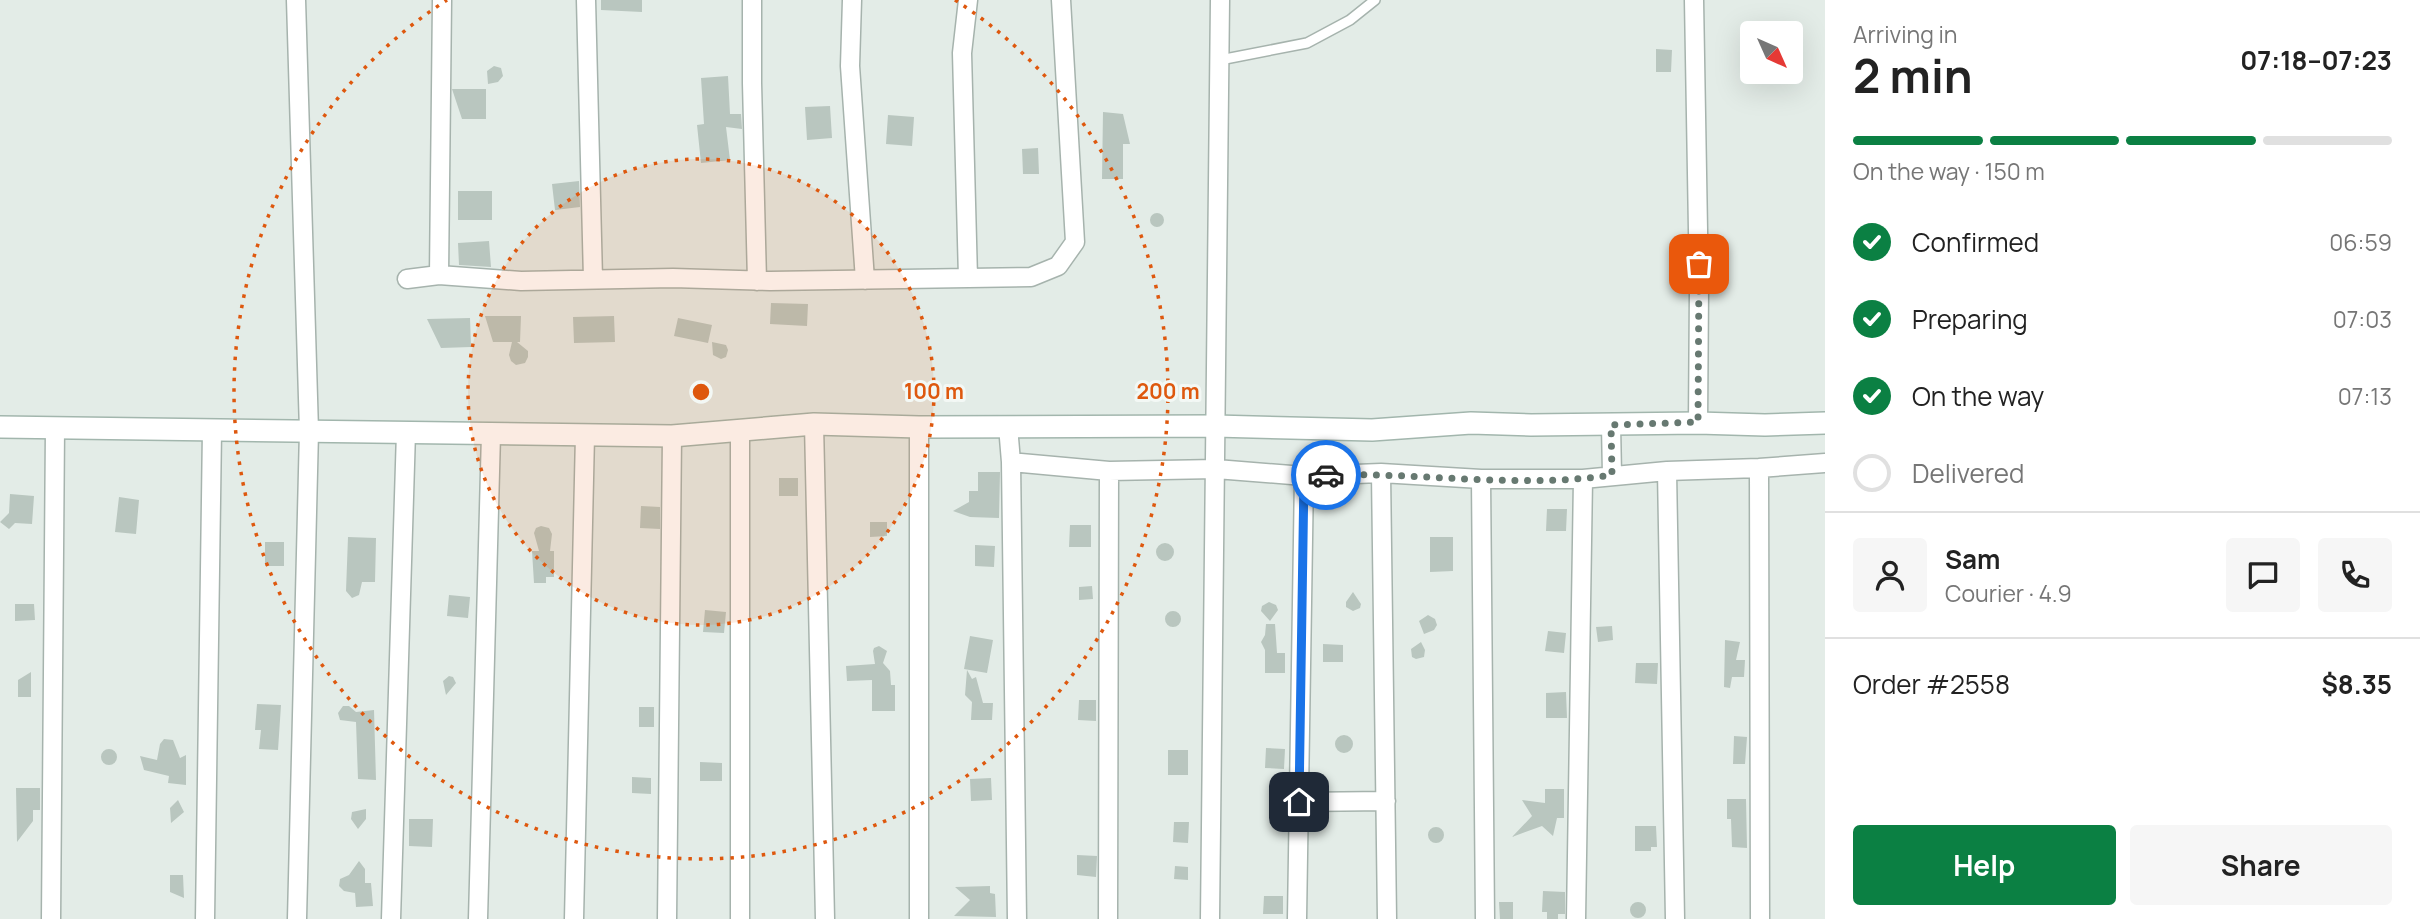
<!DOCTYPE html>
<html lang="en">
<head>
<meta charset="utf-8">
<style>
	:root { --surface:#fff; --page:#f6f6f6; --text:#222; --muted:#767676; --line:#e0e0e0; --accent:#0b8043 }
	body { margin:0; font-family:Manrope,sans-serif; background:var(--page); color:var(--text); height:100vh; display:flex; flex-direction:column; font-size:26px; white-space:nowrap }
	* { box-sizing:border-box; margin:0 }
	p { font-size:23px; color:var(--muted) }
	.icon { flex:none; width:38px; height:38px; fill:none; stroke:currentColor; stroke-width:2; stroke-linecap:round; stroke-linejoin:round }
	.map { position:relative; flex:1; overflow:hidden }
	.drawer { display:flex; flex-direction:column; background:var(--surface); width:595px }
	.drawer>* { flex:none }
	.needle { width:46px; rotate:135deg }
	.tools { position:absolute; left:1740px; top:21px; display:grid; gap:14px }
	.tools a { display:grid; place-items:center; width:63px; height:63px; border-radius:7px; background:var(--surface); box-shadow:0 7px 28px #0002; font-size:35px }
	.pin { position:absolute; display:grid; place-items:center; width:60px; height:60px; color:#fff; margin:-30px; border-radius:14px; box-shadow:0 4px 10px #0006 }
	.courier { position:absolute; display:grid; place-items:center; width:70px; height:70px; margin:-35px; border:5px solid #1a73e8; border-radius:50%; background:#fff; color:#222; box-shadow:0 2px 9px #0007 }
	.overview em { font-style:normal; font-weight:700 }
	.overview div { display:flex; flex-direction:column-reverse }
	.overview { display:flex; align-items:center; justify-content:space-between; height:119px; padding:0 28px }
	h1 { font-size:46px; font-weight:700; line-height:52px }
	.bar { display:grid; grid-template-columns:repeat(4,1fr); gap:10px 7px; align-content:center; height:84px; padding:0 28px }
	.bar i { height:9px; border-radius:5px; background:var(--line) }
	.bar .active { background:var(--accent) }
	.bar p { grid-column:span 4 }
	.line { display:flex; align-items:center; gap:18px; padding:0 28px; border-top:2px solid var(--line) }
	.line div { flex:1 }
	.round { display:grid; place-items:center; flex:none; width:74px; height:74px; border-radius:7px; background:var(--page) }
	ol { padding:0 28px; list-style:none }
	li { display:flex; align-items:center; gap:21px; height:77px }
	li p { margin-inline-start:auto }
	li .icon { padding:7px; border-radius:50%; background:var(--accent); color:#fff; stroke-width:4 }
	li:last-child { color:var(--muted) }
	li i { width:38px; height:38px; border:4px solid var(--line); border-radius:50% }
	.cta { display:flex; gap:14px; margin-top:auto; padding:14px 28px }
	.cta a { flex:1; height:80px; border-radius:7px; background:var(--accent); color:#fff; font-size:28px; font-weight:700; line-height:80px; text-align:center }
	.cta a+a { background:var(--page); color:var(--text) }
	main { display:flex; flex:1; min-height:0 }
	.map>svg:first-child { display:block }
	.building { fill:#b9c6bf }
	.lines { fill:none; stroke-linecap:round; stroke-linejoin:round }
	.lane-casing { stroke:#a6b3ad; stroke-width:12 }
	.street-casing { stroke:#a6b3ad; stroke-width:21 }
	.secondary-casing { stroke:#a2b6ad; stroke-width:24 }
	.lane { stroke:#fff; stroke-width:9 }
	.street { stroke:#fff; stroke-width:18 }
	.secondary { stroke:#fff; stroke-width:21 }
	.done { stroke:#677971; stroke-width:7; stroke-dasharray:0 12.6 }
	.route { stroke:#1a73e8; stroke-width:9 }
	.ring { fill:none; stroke:#de580e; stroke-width:3.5; stroke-dasharray:3.5 7 }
	.centre { fill:#de580e; stroke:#f3f8f5; stroke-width:3.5 }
	.ring-label { font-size:21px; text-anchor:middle; font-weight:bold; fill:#de580e; stroke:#f3f8f5; stroke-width:6; stroke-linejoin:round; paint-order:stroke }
</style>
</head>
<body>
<main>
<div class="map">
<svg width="1825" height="919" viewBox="0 0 1825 919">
	<rect width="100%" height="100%" fill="#e3ece7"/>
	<path class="building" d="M601,0H642V12L601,10Z
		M1656,49L1672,50L1671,72H1656Z
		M494,66L501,68L503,76L498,82L488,84L487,71Z
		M728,76L730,114H741L742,129L726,127L730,160L701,163L697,125L704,124L701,78Z
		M452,89H486V119H462Z
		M830,106L832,138L807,140L805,107Z
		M1103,112L1123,114L1130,144H1123V179H1102Z
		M888,115L914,117L912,146L886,144Z
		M1038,148L1039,174H1023L1022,149Z
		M579,181L580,207L555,210L552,184Z
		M458,191H492V220H458Z
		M1150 220a7 7 0 1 1 14 0a7 7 0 1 1-14 0Z
		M489,241L491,267L459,265L458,243Z
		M771,303L808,304L807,326L770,324Z
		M485,316H521L520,342H517L528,351V357L525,363L516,365L511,361L509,355L512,342H493Z
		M614,316L615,342L574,343L573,317Z
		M470,318L471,347L441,348L427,319Z
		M678,318L712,325L708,343L674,336Z
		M712,342L726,345L728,350L726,357L721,359L713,355Z
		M978,472H1000L999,518L970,517L953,511L969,502V491H978Z
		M779,478H798V496H779Z
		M10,494L34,496L32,524L15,523L9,529L0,522L9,513Z
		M119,497L139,500L136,534L115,532Z
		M641,506L660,507V529L640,528Z
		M1547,509H1567L1566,531H1546Z
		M870,522H887V536L870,537Z
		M1070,525H1091V547H1069Z
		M541,526L549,528L552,534L550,551H554V577H546V583H534L532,551H539L534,533L536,528Z
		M348,537L376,538L375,582H362L359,595L352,598L346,591Z
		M1430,537H1453V571L1430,572Z
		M265,542H284V566H265Z
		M1156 552a9 9 0 1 1 18 0a9 9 0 1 1-18 0Z
		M975,545L995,546L994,567L975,566Z
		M1092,586L1093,599L1079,600V587Z
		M1353,592L1361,604L1360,608L1353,611L1346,607V602Z
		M449,595L470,597L468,618L447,616Z
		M1269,602L1276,605L1278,610L1270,621L1261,611L1262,606Z
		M15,604H34L35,620L15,621Z
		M705,610L726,612L724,633L703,632Z
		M1165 619a8 8 0 1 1 16 0a8 8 0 1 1-16 0Z
		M1428,615L1435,619L1437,625L1434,630L1424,634L1419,621Z
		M1266,624H1275L1277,653H1285V673H1265V650L1261,642L1265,635Z
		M1612,626L1613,640L1598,642L1596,627Z
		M1548,631L1566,633L1564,653L1545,651Z
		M970,636L993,640L987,673L964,669Z
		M1725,640L1740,642L1736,660H1745L1744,677H1732L1730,688L1724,687Z
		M1421,642L1425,650L1424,657L1416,659L1412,657L1411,649Z
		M1323,644L1343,645V662H1323Z
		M879,646L887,651L883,663L890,671L891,685H895V711H872V680L847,681L846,666L875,664L873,651L874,648Z
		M1636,663H1658L1657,684L1635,683Z
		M967,670L972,679L976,677L983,703H993L992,720H971L972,702L965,695Z
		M31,672V697H18V680Z
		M449,676L453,677L456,683L446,695L443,681Z
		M1566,692L1567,718H1546V693Z
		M1079,700H1096V721L1078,720Z
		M257,704L281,705L278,750L259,749L261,730H255Z
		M343,706H349L356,712L374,710L376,780L358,779L356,722L340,720L338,713Z
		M639,707H654V727H639Z
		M1335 744a9 9 0 1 1 18 0a9 9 0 1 1-18 0Z
		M1734,736L1747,737L1745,764H1733Z
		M164,739L173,740L180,758L186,755V785L168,783L169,776L144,770L140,756L157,760L160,744Z
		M1266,748L1285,749L1284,769L1265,768Z
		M101 757a8 8 0 1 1 16 0a8 8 0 1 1-16 0Z
		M1168,750H1188V775H1168Z
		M700,762L722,763V781H700Z
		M632,777L651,778V794L632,793Z
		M991,778L992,800L971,801L970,779Z
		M16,788H40V810H33V821L17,842Z
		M1545,789H1564V818H1557L1553,836L1542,826L1512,837L1532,816L1522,800L1545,803Z
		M1727,799H1746L1747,848L1732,847L1731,819H1727Z
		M178,800L184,812L171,823L170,808Z
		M366,809V819L358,829L351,819L352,812Z
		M409,819H433L432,847L409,846Z
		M1174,822H1189L1188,843L1173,842Z
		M1635,826H1656L1657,847H1651V851H1635Z
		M1428 835a8 8 0 1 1 16 0a8 8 0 1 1-16 0Z
		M1077,855L1097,856L1096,877L1077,875Z
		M359,861L365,869V883H371L373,906L356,907L355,893L344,891L339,886L340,879L349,875Z
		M1175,866L1188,867V880L1174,879Z
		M170,875H183L184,898L170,892Z
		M990,886V893L995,894L996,917L954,916L970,900L955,887Z
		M1543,891L1565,892V914H1558V919H1547V912H1542Z
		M1264,896H1283V914H1263Z
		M1499,902H1513V919H1500Z
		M1630 910a8 8 0 1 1 16 0a8 8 0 1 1-16 0Z"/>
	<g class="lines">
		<g class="lane-casing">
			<path id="lane" d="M1220,60L1307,43L1350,20L1375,0"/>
		</g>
		<g class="street-casing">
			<path id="street" d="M296,0L309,431L297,919
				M586,0L593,279
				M752,0V83L757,281
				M852,0L850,66L865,280
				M968,0L962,53L968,278
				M1694,0L1699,288L1698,423
				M439,275L442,0
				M407,279L439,275L521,281L673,278L770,281L1031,277L1058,266L1075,242L1061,0
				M814,424L825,919
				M1611,425L1612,475
				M1008,426L1011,462L1017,919
				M919,427V919
				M1011,462L1109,471L1216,469L1304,476L1381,473L1481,479H1583L1667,471L1759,468L1825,463
				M1759,468L1760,919
				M1667,471L1675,919
				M1381,473L1387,919
				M1481,479L1485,919
				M1299,802L1386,801
				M51,919L55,428
				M205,919L212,430
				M391,919L406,432
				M478,919L491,434
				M574,919L585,435
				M667,919L672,436
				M740,919V430
				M1108,919L1109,471
				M1210,919L1220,0
				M1297,919L1304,476
				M1576,919L1583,479"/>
		</g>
		<g class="secondary-casing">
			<path id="secondary" d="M0,427L672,436L814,424L919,427L1215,426L1372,430L1471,423L1531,425L1698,423L1765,425L1825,423"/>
		</g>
		<use href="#lane" class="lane"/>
		<use href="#street" class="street"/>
		<use href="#secondary" class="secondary"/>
	</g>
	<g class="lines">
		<path class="done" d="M1326,475C1421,472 1518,489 1612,475L1611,425L1698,422L1699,264"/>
		<path class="route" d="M1299,802L1304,476L1326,475"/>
	</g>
	<circle cx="701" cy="392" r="233" fill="#de580e" fill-opacity=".12"/>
	<g class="ring">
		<circle cx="701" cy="392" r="233"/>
		<path d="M955 0A467 467 0 1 1 447 0"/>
	</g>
	<circle cx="701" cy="392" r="10" class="centre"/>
	<g class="ring-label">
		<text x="934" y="399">100 m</text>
		<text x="1168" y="399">200 m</text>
	</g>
</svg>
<div class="tools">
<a><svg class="needle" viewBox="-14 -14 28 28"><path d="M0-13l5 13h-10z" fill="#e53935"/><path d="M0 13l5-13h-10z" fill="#767676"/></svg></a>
</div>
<div class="pin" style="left:1699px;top:264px;background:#ea580c"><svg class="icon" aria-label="bag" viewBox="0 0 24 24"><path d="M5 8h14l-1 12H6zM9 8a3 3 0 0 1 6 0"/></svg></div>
<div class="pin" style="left:1299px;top:802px;background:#1f2937"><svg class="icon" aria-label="home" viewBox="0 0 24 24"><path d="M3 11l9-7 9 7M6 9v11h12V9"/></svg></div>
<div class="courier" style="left:1326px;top:475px"><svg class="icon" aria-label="car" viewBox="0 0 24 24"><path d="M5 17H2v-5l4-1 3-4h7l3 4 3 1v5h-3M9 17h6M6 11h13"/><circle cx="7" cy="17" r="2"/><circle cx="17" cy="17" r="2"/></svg></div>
</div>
<section class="drawer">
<div class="overview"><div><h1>2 min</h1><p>Arriving in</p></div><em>07:18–07:23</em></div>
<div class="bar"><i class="active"></i><i class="active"></i><i class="active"></i><i></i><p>On the way · 150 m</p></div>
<ol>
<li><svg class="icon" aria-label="check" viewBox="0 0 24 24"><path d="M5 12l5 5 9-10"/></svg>Confirmed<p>06:59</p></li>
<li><svg class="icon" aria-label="check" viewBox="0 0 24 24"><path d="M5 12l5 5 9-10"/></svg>Preparing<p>07:03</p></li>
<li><svg class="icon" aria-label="check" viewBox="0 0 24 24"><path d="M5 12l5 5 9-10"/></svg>On the way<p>07:13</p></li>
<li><i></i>Delivered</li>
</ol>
<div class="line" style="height:126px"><a class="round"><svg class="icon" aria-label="person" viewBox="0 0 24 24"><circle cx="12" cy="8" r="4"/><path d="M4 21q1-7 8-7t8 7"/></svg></a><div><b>Sam</b><p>Courier · 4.9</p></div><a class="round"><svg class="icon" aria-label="chat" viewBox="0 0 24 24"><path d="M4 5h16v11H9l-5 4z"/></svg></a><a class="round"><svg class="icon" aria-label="phone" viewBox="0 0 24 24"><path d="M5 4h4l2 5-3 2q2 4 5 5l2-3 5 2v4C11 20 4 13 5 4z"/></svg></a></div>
<div class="line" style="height:91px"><div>Order #2558</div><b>$8.35</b></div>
<div class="cta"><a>Help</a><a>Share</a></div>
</section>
</main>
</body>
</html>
